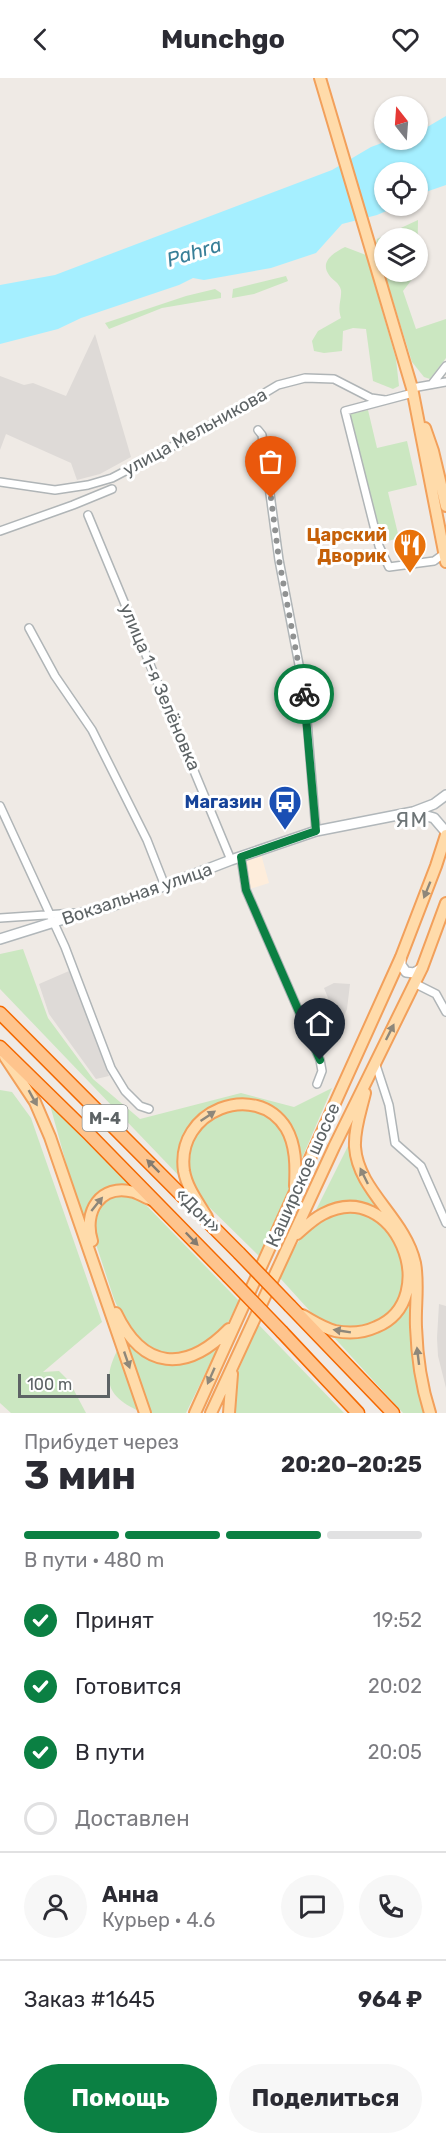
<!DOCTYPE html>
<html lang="ru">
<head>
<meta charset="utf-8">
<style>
	:root { --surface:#fff; --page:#f7f7f7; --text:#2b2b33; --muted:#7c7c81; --line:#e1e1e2; --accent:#0b8043 }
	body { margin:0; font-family:Rubik,sans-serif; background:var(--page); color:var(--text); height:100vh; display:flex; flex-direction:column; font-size:22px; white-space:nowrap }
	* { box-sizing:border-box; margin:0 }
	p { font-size:20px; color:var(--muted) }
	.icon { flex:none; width:33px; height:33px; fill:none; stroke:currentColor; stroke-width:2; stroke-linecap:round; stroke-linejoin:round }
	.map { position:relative; height:1335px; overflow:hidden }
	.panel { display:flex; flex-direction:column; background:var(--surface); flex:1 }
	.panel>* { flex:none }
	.needle { width:39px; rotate:343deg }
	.controls { position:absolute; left:374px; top:18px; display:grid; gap:12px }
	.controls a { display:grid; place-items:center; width:54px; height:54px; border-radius:50%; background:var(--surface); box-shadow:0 2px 4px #0004; font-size:30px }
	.scale { position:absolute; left:18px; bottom:15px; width:92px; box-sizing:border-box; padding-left:6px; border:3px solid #5d6365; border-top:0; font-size:16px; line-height:21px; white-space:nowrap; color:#5d6365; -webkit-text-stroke:4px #fff; paint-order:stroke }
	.pin { position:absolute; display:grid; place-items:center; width:51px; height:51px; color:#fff; margin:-62px -26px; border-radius:50% 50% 50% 0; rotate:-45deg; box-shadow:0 0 6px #0007 }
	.pin .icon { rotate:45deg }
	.courier { position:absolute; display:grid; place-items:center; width:60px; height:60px; margin:-30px; border:4px solid #0b8043; border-radius:50%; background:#fff; color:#222; box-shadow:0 2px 8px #0007 }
	.headline em { font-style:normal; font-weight:700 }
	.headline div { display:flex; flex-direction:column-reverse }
	.headline { display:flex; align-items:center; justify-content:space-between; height:102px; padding:0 24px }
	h1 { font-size:39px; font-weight:700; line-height:45px }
	.bar { display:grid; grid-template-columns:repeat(4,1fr); gap:9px 6px; align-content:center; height:72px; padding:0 24px }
	.bar i { height:8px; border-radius:4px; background:var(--line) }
	.bar .on { background:var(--accent) }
	.bar p { grid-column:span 4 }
	.line { display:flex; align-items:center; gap:15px; padding:0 24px; border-top:2px solid var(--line) }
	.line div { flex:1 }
	.round { display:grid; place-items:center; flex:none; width:63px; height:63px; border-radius:32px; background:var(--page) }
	ol { padding:0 24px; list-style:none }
	li { display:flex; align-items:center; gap:18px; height:66px }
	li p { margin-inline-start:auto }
	li .icon { padding:6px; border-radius:50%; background:var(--accent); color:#fff; stroke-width:4 }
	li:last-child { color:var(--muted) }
	li i { width:33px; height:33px; border:3px solid var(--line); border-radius:50% }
	.button { display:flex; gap:12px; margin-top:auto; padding:12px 24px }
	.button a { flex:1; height:69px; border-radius:36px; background:var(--accent); color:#fff; font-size:24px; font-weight:700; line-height:69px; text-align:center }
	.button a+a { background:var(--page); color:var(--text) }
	header { display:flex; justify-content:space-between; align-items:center; height:78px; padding:0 24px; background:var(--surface); font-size:27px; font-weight:700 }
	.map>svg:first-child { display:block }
	.commercial { fill:#feeddb }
	.industrial { fill:#dedad7 }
	.green { fill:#cbe7c1 }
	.water { fill:#a5efff }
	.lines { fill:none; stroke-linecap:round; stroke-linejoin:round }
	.street-casing { stroke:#b0b5b7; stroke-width:10 }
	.secondary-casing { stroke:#b1b7ba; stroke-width:12 }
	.primary-casing { stroke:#f2a05b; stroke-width:14 }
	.highway-casing { stroke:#f46800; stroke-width:15 }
	.street { stroke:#fff; stroke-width:7 }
	.secondary { stroke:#fff; stroke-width:9 }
	.primary { stroke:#ffdbaa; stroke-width:10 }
	.highway { stroke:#fec48d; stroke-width:12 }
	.highway-bridge-casing { stroke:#f46800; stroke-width:15; stroke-linecap:butt }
	.highway-bridge { stroke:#fec48d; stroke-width:12 }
	.oneway { fill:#8e877a }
	.oneway2 { fill:#857b6f }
	.done { stroke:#909292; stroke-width:6; stroke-dasharray:0 10.8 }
	.route { stroke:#0b8043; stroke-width:8 }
	.labels { text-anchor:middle; stroke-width:6; stroke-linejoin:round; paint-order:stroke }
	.shield { fill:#fff; stroke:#8e9293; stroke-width:1.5 }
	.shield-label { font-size:16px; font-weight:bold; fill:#5d6365 }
	.street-label { font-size:18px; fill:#5d6365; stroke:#fff }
	.food-label { font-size:18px; font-weight:bold; fill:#c56008; stroke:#fff; text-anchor:end }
	.transit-label { font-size:18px; font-weight:bold; fill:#164399; stroke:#fff; text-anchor:end }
	.water-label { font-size:20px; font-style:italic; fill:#387f98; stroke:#fff }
	.quarter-label { font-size:21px; letter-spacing:1.5px; fill:#6e7577; stroke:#fff }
</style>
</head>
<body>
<header><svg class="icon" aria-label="back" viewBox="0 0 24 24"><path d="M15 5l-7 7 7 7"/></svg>Munchgo<svg class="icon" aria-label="heart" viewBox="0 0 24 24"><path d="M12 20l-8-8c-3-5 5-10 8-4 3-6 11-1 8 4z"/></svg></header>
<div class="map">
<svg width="446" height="1335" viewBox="0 0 446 1335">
	<rect width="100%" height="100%" fill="#efeae5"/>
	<path class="commercial" d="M261,776L269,805L250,811L245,782Z"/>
	<path class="industrial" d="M95,256L131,379L100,396L77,402L71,385L6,356L0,372V298L24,307L33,305L66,318Z
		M69,893L81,922L109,998L96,1001L49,936L39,906Z
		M334,905L350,906L347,931L340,947L327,948L323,937L333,932L324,910Z
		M439,1226L446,1228V1310L438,1278L437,1260Z"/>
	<path class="green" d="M418,142L417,195L403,213L416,251L446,241V280L430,301L424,299L412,284L384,194H417V160H384V193L376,166L377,161Z
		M345,169L366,177L396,281L399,308L393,311L373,303L366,251L353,250L343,253L342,273L324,275L314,273L312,263L318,253L341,240C337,228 342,221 341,212C339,204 333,203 329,197C319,183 335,174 345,169Z
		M286,198L288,203L254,216L232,220L233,211Z
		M215,211L221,215V220L162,230L109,251L105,245L186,218Z
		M368,332L377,370L407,363L417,407L388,414L399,460L381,465L350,336Z
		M23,871L48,940L93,1001L140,1041L241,1015L294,1029L332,1010L300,1085L295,1064L260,1026C249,1028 211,1031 203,1035C182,1045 185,1082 182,1101L0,911V876Z
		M0,1012L12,1014L31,1040L102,1244L43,1294L59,1293L69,1303L86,1335H11L0,1325Z
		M50,1027L131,1109C100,1109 93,1114 82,1143Z
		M248,1030L272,1039L288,1060L293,1095L289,1111L259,1178L203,1123L195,1113L188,1097L190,1062L213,1036Z
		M354,1056L352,1072L387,1138L376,1132L314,1136Z
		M131,1117L148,1129L239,1223L225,1250L201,1271L168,1278L143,1267L122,1239L114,1221L93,1157L96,1129L107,1118Z
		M360,1132L390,1152L405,1186L404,1214L396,1230L373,1248L341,1251L318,1242L280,1200C292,1175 303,1145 332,1135C340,1132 352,1133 360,1132Z
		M413,1205L426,1335H403L330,1255L374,1254Z
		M258,1246L344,1335H232L236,1298Z
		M121,1253L133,1268L193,1282L206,1276L221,1263L186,1335H148Z
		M119,1269L141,1334C107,1319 101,1303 119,1269Z"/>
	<path class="water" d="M446,38V107L417,117V94H384V128H398L377,137L342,146L316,175L271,190L204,202L193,200L179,207L81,240L58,251L0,266V207L55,197L332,92L371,69L390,62H417V55Z"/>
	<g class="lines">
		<g class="street-casing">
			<path id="street" d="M432,306L446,288
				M412,310L446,304
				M413,315L345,333L379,468L389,489L434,483L445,475
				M258,352L262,357L279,482L305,618L316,753
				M0,404L55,412L88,407L112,400L196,356L278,307L305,300L334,301L371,320L385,322
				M88,437L231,782
				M0,453L73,427L112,411
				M29,550L55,598L92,652L147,762L165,808
				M0,728L65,869L111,990L125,1013L140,1028L149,1031
				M241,779L246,812L320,982L322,993L317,1006
				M0,840L75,835
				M414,905L436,916L446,934
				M375,984L389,1027L395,1065L421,1088L446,1145"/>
		</g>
		<g class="secondary-casing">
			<path id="secondary" d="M413,734L434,740L446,754
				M0,861L83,835L112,828L231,782L316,753L413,734L434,726L446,717
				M401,879V887L406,894L414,895L422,890"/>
		</g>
		<g class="primary-casing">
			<path id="primary" d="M320,0L412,310L446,484
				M425,350L433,373L446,428
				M5,979L35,1024L50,1059L145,1335
				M365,1015C361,1032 354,1051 355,1069C358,1113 405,1140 415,1185C419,1206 415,1228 416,1249C417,1278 421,1307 430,1335
				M207,1139C198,1124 187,1110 184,1093C175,1032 256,1002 286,1050C296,1067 296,1088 295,1108
				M297,1156C305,1149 313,1141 323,1136C395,1098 444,1221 376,1249C363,1255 350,1256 335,1253C323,1250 313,1243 302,1237
				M92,1163C83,1134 100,1105 134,1114C140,1116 146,1120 152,1122
				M116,1235C143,1292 186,1295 229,1251
				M195,1335L401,879L436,788L446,757
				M211,1335L334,1069L422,890L446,825
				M229,1335L232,1296"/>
		</g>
		<g class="highway-casing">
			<path id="highway" d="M0,935L239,1175
				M0,969L88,1055L228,1198
				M290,1228L393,1335
				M282,1254L358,1335"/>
		</g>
		<use href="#street" class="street"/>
		<use href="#secondary" class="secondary"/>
		<use href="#primary" class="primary"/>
		<use href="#highway" class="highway"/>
		<g class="highway-bridge-casing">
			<path id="highway-bridge" d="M239,1175L290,1228
				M228,1198L282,1254"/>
		</g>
		<use href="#highway-bridge" class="highway-bridge"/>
	</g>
	<defs><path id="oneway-solid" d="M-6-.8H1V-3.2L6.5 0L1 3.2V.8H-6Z" transform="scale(1.5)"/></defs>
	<g class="oneway">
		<use href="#oneway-solid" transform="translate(427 812) rotate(112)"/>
		<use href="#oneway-solid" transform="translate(390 954) rotate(-63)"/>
		<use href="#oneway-solid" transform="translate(33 1020) rotate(61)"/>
		<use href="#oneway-solid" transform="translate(208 1038) rotate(-34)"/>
		<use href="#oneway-solid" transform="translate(364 1098) rotate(-116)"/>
		<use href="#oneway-solid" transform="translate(97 1126) rotate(-51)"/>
		<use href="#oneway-solid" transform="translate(342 1253) rotate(-171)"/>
		<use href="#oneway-solid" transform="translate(418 1278) rotate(-97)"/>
		<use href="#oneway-solid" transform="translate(127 1282) rotate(71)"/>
		<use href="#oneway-solid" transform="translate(211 1298) rotate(114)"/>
	</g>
	<g class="oneway2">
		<use href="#oneway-solid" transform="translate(153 1088) rotate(-135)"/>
		<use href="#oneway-solid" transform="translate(192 1161) rotate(46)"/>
	</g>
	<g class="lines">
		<path class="done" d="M271,420L279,482L304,616"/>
		<path class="route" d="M304,616L316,753L241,779L246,812L320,982"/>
	</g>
	<defs>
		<g id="restaurant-pin" transform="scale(1.725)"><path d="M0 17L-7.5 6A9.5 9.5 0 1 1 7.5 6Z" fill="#e8710a" stroke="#fff"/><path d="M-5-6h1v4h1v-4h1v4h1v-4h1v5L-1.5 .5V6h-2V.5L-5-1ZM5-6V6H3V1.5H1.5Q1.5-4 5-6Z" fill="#fff"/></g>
		<g id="bus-pin" transform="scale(1.725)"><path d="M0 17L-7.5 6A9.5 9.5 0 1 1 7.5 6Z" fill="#1a4fb4" stroke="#fff"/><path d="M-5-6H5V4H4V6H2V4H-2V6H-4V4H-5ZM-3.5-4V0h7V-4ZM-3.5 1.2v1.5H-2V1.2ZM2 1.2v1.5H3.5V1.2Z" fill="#fff"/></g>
	</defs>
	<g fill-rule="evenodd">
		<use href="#restaurant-pin" x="410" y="467"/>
		<use href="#bus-pin" x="285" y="724"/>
	</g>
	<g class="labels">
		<rect class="shield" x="82.5" y="1027" width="45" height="26" rx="4.5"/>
		<g class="shield-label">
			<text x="105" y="1046">М-4</text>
		</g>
		<g class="street-label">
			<text transform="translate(195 354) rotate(-29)" y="6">улица Мельникова</text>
			<text transform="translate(160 609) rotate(67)" y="6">улица 1-я Зелёновка</text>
			<text transform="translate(137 816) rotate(-19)" y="6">Вокзальная улица</text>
			<text transform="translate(303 1097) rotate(-66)" y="6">Каширское шоссе</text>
			<text transform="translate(198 1133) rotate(45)" y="6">«Дон»</text>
		</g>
		<g class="food-label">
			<text x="387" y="463">Царский<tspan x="387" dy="21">Дворик</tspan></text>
		</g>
		<g class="transit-label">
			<text x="262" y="730">Магазин</text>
		</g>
		<g class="water-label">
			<text transform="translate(194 174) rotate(-17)" y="7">Pahra</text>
		</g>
		<g class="quarter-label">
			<text x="412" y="749">ЯМ</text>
		</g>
	</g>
</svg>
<div class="controls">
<a><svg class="needle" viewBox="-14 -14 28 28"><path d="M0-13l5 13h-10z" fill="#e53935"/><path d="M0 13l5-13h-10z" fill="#7c7c81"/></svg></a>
<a><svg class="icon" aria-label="locate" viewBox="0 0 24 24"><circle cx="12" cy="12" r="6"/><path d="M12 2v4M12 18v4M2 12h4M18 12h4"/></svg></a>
<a><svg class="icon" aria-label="layers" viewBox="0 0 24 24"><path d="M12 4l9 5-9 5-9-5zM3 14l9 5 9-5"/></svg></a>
</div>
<div class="scale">100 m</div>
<div class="pin" style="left:271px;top:420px;background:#ea580c"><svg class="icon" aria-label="bag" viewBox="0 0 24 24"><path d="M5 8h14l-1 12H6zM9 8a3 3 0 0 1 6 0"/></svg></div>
<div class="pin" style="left:320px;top:982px;background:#1f2937"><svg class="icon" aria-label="home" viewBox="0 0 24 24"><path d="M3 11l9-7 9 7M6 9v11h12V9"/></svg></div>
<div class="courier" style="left:304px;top:616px"><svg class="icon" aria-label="bike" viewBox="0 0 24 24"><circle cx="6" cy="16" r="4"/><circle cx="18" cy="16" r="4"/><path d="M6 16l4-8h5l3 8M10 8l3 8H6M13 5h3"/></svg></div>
</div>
<section class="panel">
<div class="headline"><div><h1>3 мин</h1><p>Прибудет через</p></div><em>20:20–20:25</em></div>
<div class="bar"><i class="on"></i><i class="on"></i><i class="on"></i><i></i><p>В пути · 480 m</p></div>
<ol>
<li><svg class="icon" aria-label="check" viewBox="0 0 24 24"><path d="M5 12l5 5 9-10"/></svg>Принят<p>19:52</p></li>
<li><svg class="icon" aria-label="check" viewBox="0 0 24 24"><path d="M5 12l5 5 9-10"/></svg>Готовится<p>20:02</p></li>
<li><svg class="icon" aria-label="check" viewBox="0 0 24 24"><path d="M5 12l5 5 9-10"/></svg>В пути<p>20:05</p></li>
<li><i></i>Доставлен</li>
</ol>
<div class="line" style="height:108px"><a class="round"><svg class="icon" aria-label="person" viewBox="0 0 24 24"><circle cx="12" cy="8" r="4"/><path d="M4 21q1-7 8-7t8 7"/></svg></a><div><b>Анна</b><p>Курьер · 4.6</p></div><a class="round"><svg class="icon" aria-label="chat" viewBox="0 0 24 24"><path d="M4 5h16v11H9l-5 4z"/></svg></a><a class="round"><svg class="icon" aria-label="phone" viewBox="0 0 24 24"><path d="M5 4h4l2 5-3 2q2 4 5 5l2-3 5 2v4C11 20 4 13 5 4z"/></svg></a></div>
<div class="line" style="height:78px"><div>Заказ #1645</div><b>964 ₽</b></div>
<div class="button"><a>Помощь</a><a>Поделиться</a></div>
</section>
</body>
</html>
